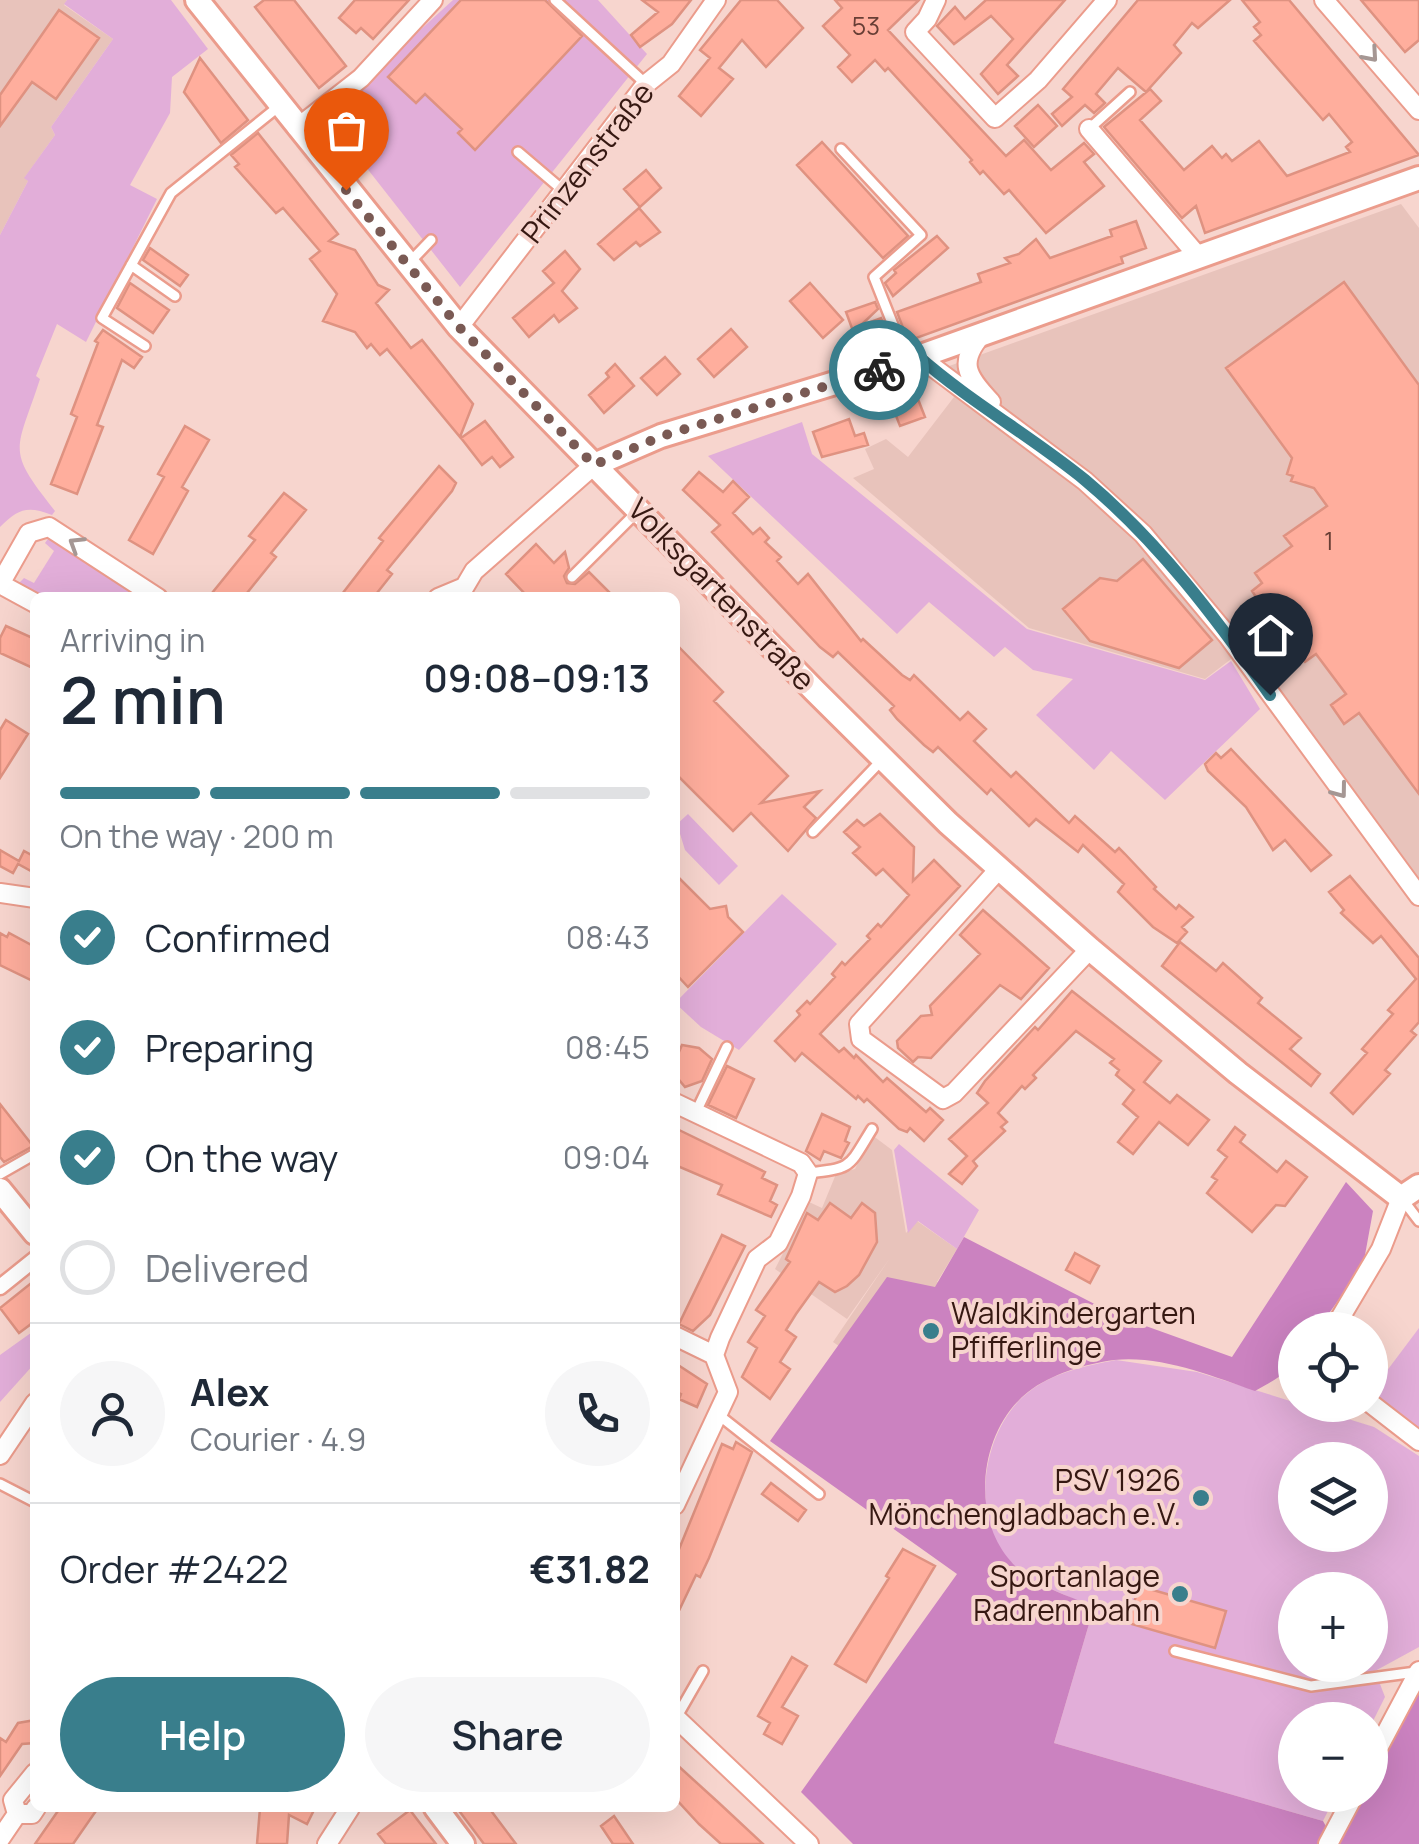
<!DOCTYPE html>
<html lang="en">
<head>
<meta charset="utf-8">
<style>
	:root { --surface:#fff; --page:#f6f6f7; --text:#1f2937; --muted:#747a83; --line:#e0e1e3; --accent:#397e8c }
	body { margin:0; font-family:Manrope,sans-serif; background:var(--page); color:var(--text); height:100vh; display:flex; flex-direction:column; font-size:38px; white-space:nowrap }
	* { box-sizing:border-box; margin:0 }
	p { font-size:32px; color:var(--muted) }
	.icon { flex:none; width:55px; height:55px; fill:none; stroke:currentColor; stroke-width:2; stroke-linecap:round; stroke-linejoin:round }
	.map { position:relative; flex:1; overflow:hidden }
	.side { position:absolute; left:30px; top:592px; width:650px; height:1220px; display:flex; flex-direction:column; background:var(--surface); border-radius:15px; box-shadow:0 10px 40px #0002 }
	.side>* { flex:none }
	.fabs { position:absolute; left:1278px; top:1312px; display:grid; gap:20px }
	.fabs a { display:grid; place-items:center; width:110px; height:110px; border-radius:50%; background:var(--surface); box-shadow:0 10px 40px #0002; font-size:50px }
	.pin { position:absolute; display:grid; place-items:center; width:85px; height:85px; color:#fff; margin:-102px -42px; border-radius:50% 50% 50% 0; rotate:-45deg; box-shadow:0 0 10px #0007 }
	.pin .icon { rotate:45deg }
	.courier { position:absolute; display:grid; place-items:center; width:100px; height:100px; margin:-50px; border:8px solid #397e8c; border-radius:50%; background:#fff; color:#222; box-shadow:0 2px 12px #0007 }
	.summary em { font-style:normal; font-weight:600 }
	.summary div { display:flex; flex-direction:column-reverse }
	.summary { display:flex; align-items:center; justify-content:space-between; height:170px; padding:0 30px }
	h1 { font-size:65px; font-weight:600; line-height:75px }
	.bar { display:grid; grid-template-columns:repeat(4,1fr); gap:15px 10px; align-content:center; height:120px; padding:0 30px }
	.bar i { height:12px; border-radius:8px; background:var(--line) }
	.bar .current { background:var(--accent) }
	.bar p { grid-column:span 4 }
	.line { display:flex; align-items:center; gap:25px; padding:0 30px; border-top:2px solid var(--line) }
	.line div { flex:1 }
	.round { display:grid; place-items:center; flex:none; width:105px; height:105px; border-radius:52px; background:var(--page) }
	ol { padding:0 30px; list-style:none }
	li { display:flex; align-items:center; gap:30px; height:110px }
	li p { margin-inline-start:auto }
	li .icon { padding:10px; border-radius:50%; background:var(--accent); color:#fff; stroke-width:4 }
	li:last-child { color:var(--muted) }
	li i { width:55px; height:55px; border:5px solid var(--line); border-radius:50% }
	.action { display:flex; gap:20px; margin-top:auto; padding:20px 30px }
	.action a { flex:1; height:115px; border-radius:60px; background:var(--accent); color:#fff; font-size:40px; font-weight:600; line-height:115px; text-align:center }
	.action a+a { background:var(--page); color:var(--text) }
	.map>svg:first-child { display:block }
	.built { fill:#e8c3bb }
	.green { fill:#e2aed9; fill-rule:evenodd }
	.forest { fill:#cb82c0 }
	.building { fill:#ffae9d; stroke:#df9281; stroke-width:2.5 }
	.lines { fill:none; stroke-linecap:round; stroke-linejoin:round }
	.service-casing { stroke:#eb9c8c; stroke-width:14 }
	.pedestrian-casing { stroke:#eb9c8c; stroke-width:19 }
	.minor-casing { stroke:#eb9c8c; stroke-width:22 }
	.tertiary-casing { stroke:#eb9c8c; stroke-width:28 }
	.service { stroke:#fff; stroke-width:9 }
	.pedestrian { stroke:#fff; stroke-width:14 }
	.minor { stroke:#fff; stroke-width:18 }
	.tertiary { stroke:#fff; stroke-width:22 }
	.oneway { stroke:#a59794 }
	.done { stroke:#7a5a54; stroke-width:10; stroke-dasharray:0 18 }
	.route { stroke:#397e8c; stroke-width:12 }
	.poi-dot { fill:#397e8c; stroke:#f7d5ce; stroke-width:4 }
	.labels { text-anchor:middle; stroke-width:8; stroke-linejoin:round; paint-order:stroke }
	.number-label { font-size:25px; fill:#683e35 }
	.street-label { font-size:30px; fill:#361812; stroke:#f7d5ce }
	.poi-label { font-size:30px; fill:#361812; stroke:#f7d5ce; text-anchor:end }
</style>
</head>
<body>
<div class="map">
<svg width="1419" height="1844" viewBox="0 0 1419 1844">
	<rect width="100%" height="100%" fill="#f7d5ce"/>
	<path class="built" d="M0,0H67L64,5L113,39L51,127L55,135L25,177L28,181L0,235Z
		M1401,204L1419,228V899L1235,656L1205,679L1029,628L853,478L874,469L865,449L886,439L908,457L954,397L927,374Z
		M872,1135L892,1150L906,1233L917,1221L957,1249L937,1282L1031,1316L956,1427L833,1342L890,1258L847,1319L775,1269L809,1202L822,1208L836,1174L855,1169Z"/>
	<path class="green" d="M67,0H171L208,49L172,77L170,113L130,185L157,199L86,342L57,324L36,376L40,379C16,453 5,448 55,511L52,515C27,505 18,509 0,527V235L28,181L24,178L55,135L51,127L113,39L64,4Z
		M453,0H598L647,54L460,287L326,116Z
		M802,422L812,454L1027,629L1205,680L1231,661L1260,709L1165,800L1111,751L1094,770L1036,715L1073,679L1033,670L1005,647L994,657L929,602L897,634L708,456Z
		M50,536L146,597H40L18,584L24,578L34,583L54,551L45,543Z
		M688,814L738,866L719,885L685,850L677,824Z
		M782,894L837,944L739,1050L701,1027L675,1003Z
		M899,1144L979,1210L957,1249L918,1221L908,1233L894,1150Z
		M1419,1328V1430L1371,1392Z
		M35,1330V1363L0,1402V1355Z
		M1116,1360L1197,1372L1374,1427L1419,1456V1647L1375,1671L1385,1697L1370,1727V1720H1295V1795H1336L1323,1821L1054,1743L1094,1607C1065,1595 1036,1585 1013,1564C967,1522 982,1426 1030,1391C1055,1372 1085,1366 1116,1360ZM1295,1460H1370V1535H1295ZM1295,1590H1370V1665H1295Z"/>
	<path class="forest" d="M1346,1182L1373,1211L1363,1266L1317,1330H1295C1295,1371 1290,1371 1255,1391C1212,1376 1161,1355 1114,1360C1085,1364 1051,1374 1028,1392C981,1429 970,1511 1008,1558C1028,1584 1065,1594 1094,1607L1054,1743L1323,1821L1332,1837L1355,1795H1370V1764L1419,1671V1844H853L801,1792L957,1574L770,1441L887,1277L935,1287L964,1237L1118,1316L1232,1357Z"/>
	<path class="building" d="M264,0H294L346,66L319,88L255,7Z
		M355,0H409L373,39L361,28L356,33L339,18Z
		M461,0H545L582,36L475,150L458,133L462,129L425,94L416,103L388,77Z
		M642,0H691L672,24L640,47L631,35L658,12Z
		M741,0H777L803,28L766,67L742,40L719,68L733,79L701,116L679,96L710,58L700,50Z
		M835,0H919L888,30L1006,156L1024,140L1051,170L1084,143L1094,154L1084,162L1104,186L1046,233L1009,190L1004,194L983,171L980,174L970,162L972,160L888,68L885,71L875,60L852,82L838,67L850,55L823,26L842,8Z
		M986,0H1065L1007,65L1018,76L998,94L981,74L1013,39L991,16L954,44L937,26L955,7L965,19Z
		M1138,0H1230L1198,28L1192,23L1174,45L1181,53L1146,92L1118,68L1096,94L1105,103L1094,113L1085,105L1062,126L1052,114L1072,97L1063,89Z
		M1242,0H1289L1419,155L1205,233L1196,206L1182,218L1104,127L1150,89L1161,101L1140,120L1184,170L1212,146L1222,158L1226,154L1232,161L1259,141L1287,176L1350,152L1346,147L1352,142L1329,114L1323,120L1254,41L1261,35L1254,27L1260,22Z
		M1361,0H1419V40L1405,52Z
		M59,10L99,38L56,99L32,82L0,126V95Z
		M200,58L248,120L221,143L184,92Z
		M1038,105L1057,126L1034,147L1015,126Z
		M258,133L338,234L329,241L355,250L378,285L389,290L376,303L411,348L422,340L473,404L460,437L387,349L380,355L371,344L367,348L355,332L323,321L337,294L310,259L320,251L283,208L276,213L235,167L239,164L231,155Z
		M822,142L908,236L883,258L797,165Z
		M646,170L661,188L640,207L624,189Z
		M639,208L660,232L640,246L636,242L614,260L598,244Z
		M1136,221L1146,248L1121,257L1123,263L908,341L897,312L981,282L978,274L1010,263L1005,258L1019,254L1036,239L1050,258L1112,236L1110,230Z
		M937,236L948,248L893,296L885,283L896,273L894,270Z
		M150,248L188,275L180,286L143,260Z
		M565,251L580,269L562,291L577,308L559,322L554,315L529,337L513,318L554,283L543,271Z
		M1344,282L1419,385V794L1359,713L1344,724L1331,705L1346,694L1316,654L1305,662L1291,649L1252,591L1262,583L1255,573L1292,546L1284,536L1327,506L1314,488L1291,481L1293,476L1287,474L1292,458L1226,368Z
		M130,283L169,310L153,333L117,308Z
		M810,283L843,320L823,338L790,301Z
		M875,302L878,309L860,326L881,318L887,331L857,342L846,312Z
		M731,329L747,347L714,377L698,359Z
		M103,330L142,357L134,368L122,360L97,425L103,427L77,494L51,484L77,417L71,414L98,343L95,341Z
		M665,357L680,374L657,395L641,378Z
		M615,364L634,386L604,413L589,395L609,377L606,373Z
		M916,394L925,417L900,426L891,403Z
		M849,419L855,436L864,433L868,445L822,457L813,432Z
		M485,421L513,457L500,467L492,457L482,465L461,438Z
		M185,426L209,440L182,487L188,491L153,554L129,540L164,477L158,474Z
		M439,466L456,483L452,491L387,570L392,574L373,598H339L383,541L379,538Z
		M699,472L723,492L733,481L749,497L733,513L753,534L760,528L769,538L765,542L781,557L777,561L798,584L808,574L861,641L863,639L902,675L910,680L914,675L960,720L968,712L986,729L974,741L1011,777L1016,772L1069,823L1075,816L1115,852L1119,848L1125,854L1156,887L1154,889L1176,909L1179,905L1193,917L1182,927L1187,932L1177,943L1153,927L1118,892L1124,884L1083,845L1078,852L1036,819L1029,826L991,789L987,794L938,747L933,752L924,745L897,719L890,710L894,706L838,652L833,657L820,647L712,532L720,525L683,490Z
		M284,493L306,510L271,553L276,557L243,598H208L255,540L249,536Z
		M536,544L554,563L565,552L569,568L564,576L567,583L575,584L589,572L615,598H529L506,574Z
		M1143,559L1212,640L1179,668L1090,641L1063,609L1100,578L1117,581Z
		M6,626L35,639V669L0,653V638Z
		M675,643L723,692L714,701L788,776L761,803L820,791L804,807L816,818L788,851L751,813L733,831L675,773Z
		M6,720L28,734L0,778V730Z
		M1231,749L1331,855L1311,871L1285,840L1273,850L1246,807L1208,771L1205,764L1216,753L1221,758Z
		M880,814L914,847L913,881L934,860L960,886L820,1034L839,1052L844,1048L854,1058L856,1055L883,1082L887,1078L926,1112L930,1108L943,1120L924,1141L910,1128L907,1132L899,1129L867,1099L864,1102L858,1096L856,1099L802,1053L795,1061L775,1041L800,1015L797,1011L807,1001L810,1004L835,977L832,974L842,962L845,965L870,939L867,936L878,924L881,927L909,895L883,869L876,875L853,853L860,847L844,832L857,820L864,826Z
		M0,850L19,861L24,851L35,857V863L31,871L18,864L13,873L0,866Z
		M675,874L710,909L726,906L728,917L743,932L688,987L675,973Z
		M1350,876L1419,958V1022L1411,1031L1416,1035L1385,1070L1390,1074L1353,1114L1331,1093L1367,1053L1362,1049L1393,1014L1388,1010L1416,979L1381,936L1373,943L1341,913L1344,910L1329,892Z
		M983,910L1049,968L1021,999L1000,985L931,1058L918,1057L913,1062L898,1048L897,1041L921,1016L932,1015L930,1006L980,954L960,935Z
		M0,933L7,937L9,933L35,947V982L0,965Z
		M1180,942L1216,971L1223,963L1262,998L1258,1003L1301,1038L1290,1049L1320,1074L1311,1086L1162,966Z
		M1072,991L1161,1061L1144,1082L1170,1103L1177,1095L1209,1120L1188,1145L1159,1122L1133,1154L1118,1142L1138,1117L1123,1104L1134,1090L1116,1075L1119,1070L1110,1063L1114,1059L1076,1031L1033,1075L1036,1078L1025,1089L1022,1086L998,1113L1007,1122L1001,1127L1005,1131L973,1161L977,1166L962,1184L949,1174L967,1156L949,1139L988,1103L977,1093L985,1081L1035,1027L1038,1030Z
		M682,1045L699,1048L712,1059L702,1081L685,1087L675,1075V1061Z
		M727,1066L754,1079L736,1118L708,1105Z
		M0,1104L33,1146L4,1162L0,1157Z
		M822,1114L850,1127L845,1141L849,1143L841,1158L824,1151L820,1160L806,1151Z
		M1235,1127L1245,1135L1240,1142L1277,1172L1286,1161L1307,1177L1285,1206L1276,1205L1252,1232L1207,1193L1217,1180L1212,1177L1227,1157L1218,1150Z
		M675,1128L765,1172L762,1178L777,1185L770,1201L777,1205L771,1217L718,1194L722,1185L675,1165Z
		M830,1203L851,1218L862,1203L875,1213L877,1242L859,1275L847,1286L835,1292L819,1282L796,1314L786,1330L796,1337L780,1362L790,1369L770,1399L742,1377L757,1348L748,1342L765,1316L756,1310L790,1262L786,1259L807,1213L818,1220Z
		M722,1235L745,1246L710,1315L693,1331L679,1324Z
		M1075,1253L1099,1266L1090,1283L1066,1270Z
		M35,1280V1321L19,1333L0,1308Z
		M675,1363L707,1384L697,1407L679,1399L681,1394L675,1391Z
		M736,1442L752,1452L709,1558L700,1577L696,1575L675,1619V1559L722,1444L733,1449Z
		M771,1483L806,1510L798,1521L762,1494Z
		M903,1549L935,1566L866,1682L835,1664L889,1578L886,1576Z
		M1139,1586L1226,1611L1215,1648L1128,1623Z
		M792,1657L807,1666L782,1707L798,1716L782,1744L764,1734L770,1723L758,1716Z
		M35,1720V1743L22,1744L0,1776V1738L6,1742L18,1723Z
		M675,1763L719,1803L763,1844H721L699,1824L675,1798Z
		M60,1808H98L73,1844H35Z
		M260,1808H315L307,1824L289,1815L287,1844H257Z
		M457,1808H489L516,1844H484Z
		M410,1810L416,1818L436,1844H386L378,1834Z
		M614,1816L633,1844H613L601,1826Z"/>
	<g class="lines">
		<g class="service-casing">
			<path id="service" d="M555,0L646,84
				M1089,129L1130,92
				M841,149L921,235L874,277L906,358
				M518,152L565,192
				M330,161L349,142
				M408,264L431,240
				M131,265L175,296
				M145,346L102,318L171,193L278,107
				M572,577L637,512
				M813,832L881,761
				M696,1112L727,1047
				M808,1173C853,1168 848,1168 872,1129
				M0,1174L35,1154
				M1403,1200L1419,1221
				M720,1416L819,1494
				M0,1484L35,1502
				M1175,1651L1311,1686L1416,1672
				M676,1718L703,1671"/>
		</g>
		<g class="pedestrian-casing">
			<path id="pedestrian" d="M0,1287L35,1259"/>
		</g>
		<g class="minor-casing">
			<path id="minor" d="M936,0L927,19L915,32L995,118L1038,80L1107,0
				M1324,0L1419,110
				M297,128L361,78L433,0
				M1089,129L1198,256
				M459,327L646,84L671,64L716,0
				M984,332C957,362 966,375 991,402
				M918,356L1085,481L1143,534L1228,636L1419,896
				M438,598L462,588
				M458,598L474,571L594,465
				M35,603L0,584L29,533L49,527L158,598
				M999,869L859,1024L861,1039L943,1099L954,1093L1090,949
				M0,893L35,898
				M675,1103L801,1163L808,1173L801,1196L778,1243L757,1259L720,1338L714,1355L728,1392L675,1505
				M1333,1330L1381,1249L1401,1198
				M675,1336L714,1355
				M1370,1403L1419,1441
				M0,1455L35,1403
				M675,1717L809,1844
				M1370,1763L1419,1671
				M17,1814H32L36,1808
				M0,1839L17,1814L13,1800L35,1773
				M327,1844L350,1808
				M1328,1844L1354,1795"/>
		</g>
		<g class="tertiary-casing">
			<path id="tertiary" d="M197,0L459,327L815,691L948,823L1090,949L1238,1073L1401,1198L1419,1186
				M594,465L661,436L907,361L1419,178
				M0,1190L35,1233
				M436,1808L463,1844"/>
		</g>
		<use href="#service" class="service"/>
		<use href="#pedestrian" class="pedestrian"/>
		<use href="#minor" class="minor"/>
		<use href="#tertiary" class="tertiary"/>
	</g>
	<defs><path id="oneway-chevron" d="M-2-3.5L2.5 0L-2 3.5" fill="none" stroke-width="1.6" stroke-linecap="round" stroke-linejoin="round" transform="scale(2.5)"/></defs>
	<g class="oneway">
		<use href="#oneway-chevron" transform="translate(1371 55) rotate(49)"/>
		<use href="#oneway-chevron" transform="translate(76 544) rotate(-148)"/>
		<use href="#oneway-chevron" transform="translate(1340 791) rotate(53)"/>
	</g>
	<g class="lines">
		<path class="done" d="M346,190L459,327L594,465L662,436L879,370"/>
		<path class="route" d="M879,370L918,356C970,402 1031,436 1085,480C1158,541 1216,618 1270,695"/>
	</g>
	<g class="poi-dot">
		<circle cx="931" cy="1331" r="10"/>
		<circle cx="1201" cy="1498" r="10"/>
		<circle cx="1180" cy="1594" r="10"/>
	</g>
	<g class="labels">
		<g class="number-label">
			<text x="866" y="35">53</text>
			<text x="1329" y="550">1</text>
		</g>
		<g class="street-label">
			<text transform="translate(588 163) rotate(-52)" y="10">Prinzenstraße</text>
			<text transform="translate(721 595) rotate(46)" y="10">Volksgartenstraße</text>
		</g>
		<g class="poi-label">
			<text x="951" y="1324" text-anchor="start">Waldkindergarten<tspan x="951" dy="34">Pfifferlinge</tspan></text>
			<text x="1181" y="1491">PSV 1926<tspan x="1181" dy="34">Mönchengladbach e.V.</tspan></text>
			<text x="1160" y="1587">Sportanlage<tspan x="1160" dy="34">Radrennbahn</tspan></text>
		</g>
	</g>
</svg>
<div class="fabs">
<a><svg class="icon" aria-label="locate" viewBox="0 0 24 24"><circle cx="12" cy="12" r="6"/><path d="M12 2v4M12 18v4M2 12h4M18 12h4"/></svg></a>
<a><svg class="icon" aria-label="layers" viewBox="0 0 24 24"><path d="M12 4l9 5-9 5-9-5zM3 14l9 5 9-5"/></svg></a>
<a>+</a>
<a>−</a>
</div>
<div class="pin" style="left:346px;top:190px;background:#ea580c"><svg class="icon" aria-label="bag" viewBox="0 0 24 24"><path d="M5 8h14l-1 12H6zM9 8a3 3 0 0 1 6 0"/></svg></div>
<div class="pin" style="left:1270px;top:695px;background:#1f2937"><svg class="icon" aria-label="home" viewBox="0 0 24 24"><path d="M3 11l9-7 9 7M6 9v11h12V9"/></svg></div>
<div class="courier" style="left:879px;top:370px"><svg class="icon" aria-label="bike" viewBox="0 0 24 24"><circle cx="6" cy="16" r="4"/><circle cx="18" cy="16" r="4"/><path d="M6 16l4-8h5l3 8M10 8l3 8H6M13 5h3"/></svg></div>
<section class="side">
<div class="summary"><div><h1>2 min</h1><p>Arriving in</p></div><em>09:08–09:13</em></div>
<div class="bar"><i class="current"></i><i class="current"></i><i class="current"></i><i></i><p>On the way · 200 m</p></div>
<ol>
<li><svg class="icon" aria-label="check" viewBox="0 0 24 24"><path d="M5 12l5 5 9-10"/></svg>Confirmed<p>08:43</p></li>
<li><svg class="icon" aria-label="check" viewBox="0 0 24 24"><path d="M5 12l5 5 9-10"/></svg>Preparing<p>08:45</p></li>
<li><svg class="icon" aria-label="check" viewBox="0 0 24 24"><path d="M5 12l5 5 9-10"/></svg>On the way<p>09:04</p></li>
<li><i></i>Delivered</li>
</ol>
<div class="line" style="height:180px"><a class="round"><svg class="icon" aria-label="person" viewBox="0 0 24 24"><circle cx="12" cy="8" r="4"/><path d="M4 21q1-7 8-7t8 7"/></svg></a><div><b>Alex</b><p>Courier · 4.9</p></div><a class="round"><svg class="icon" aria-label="phone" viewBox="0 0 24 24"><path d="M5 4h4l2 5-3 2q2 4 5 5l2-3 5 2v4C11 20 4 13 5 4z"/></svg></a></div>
<div class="line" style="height:130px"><div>Order #2422</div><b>€31.82</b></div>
<div class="action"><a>Help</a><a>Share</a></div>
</section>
</div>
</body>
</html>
